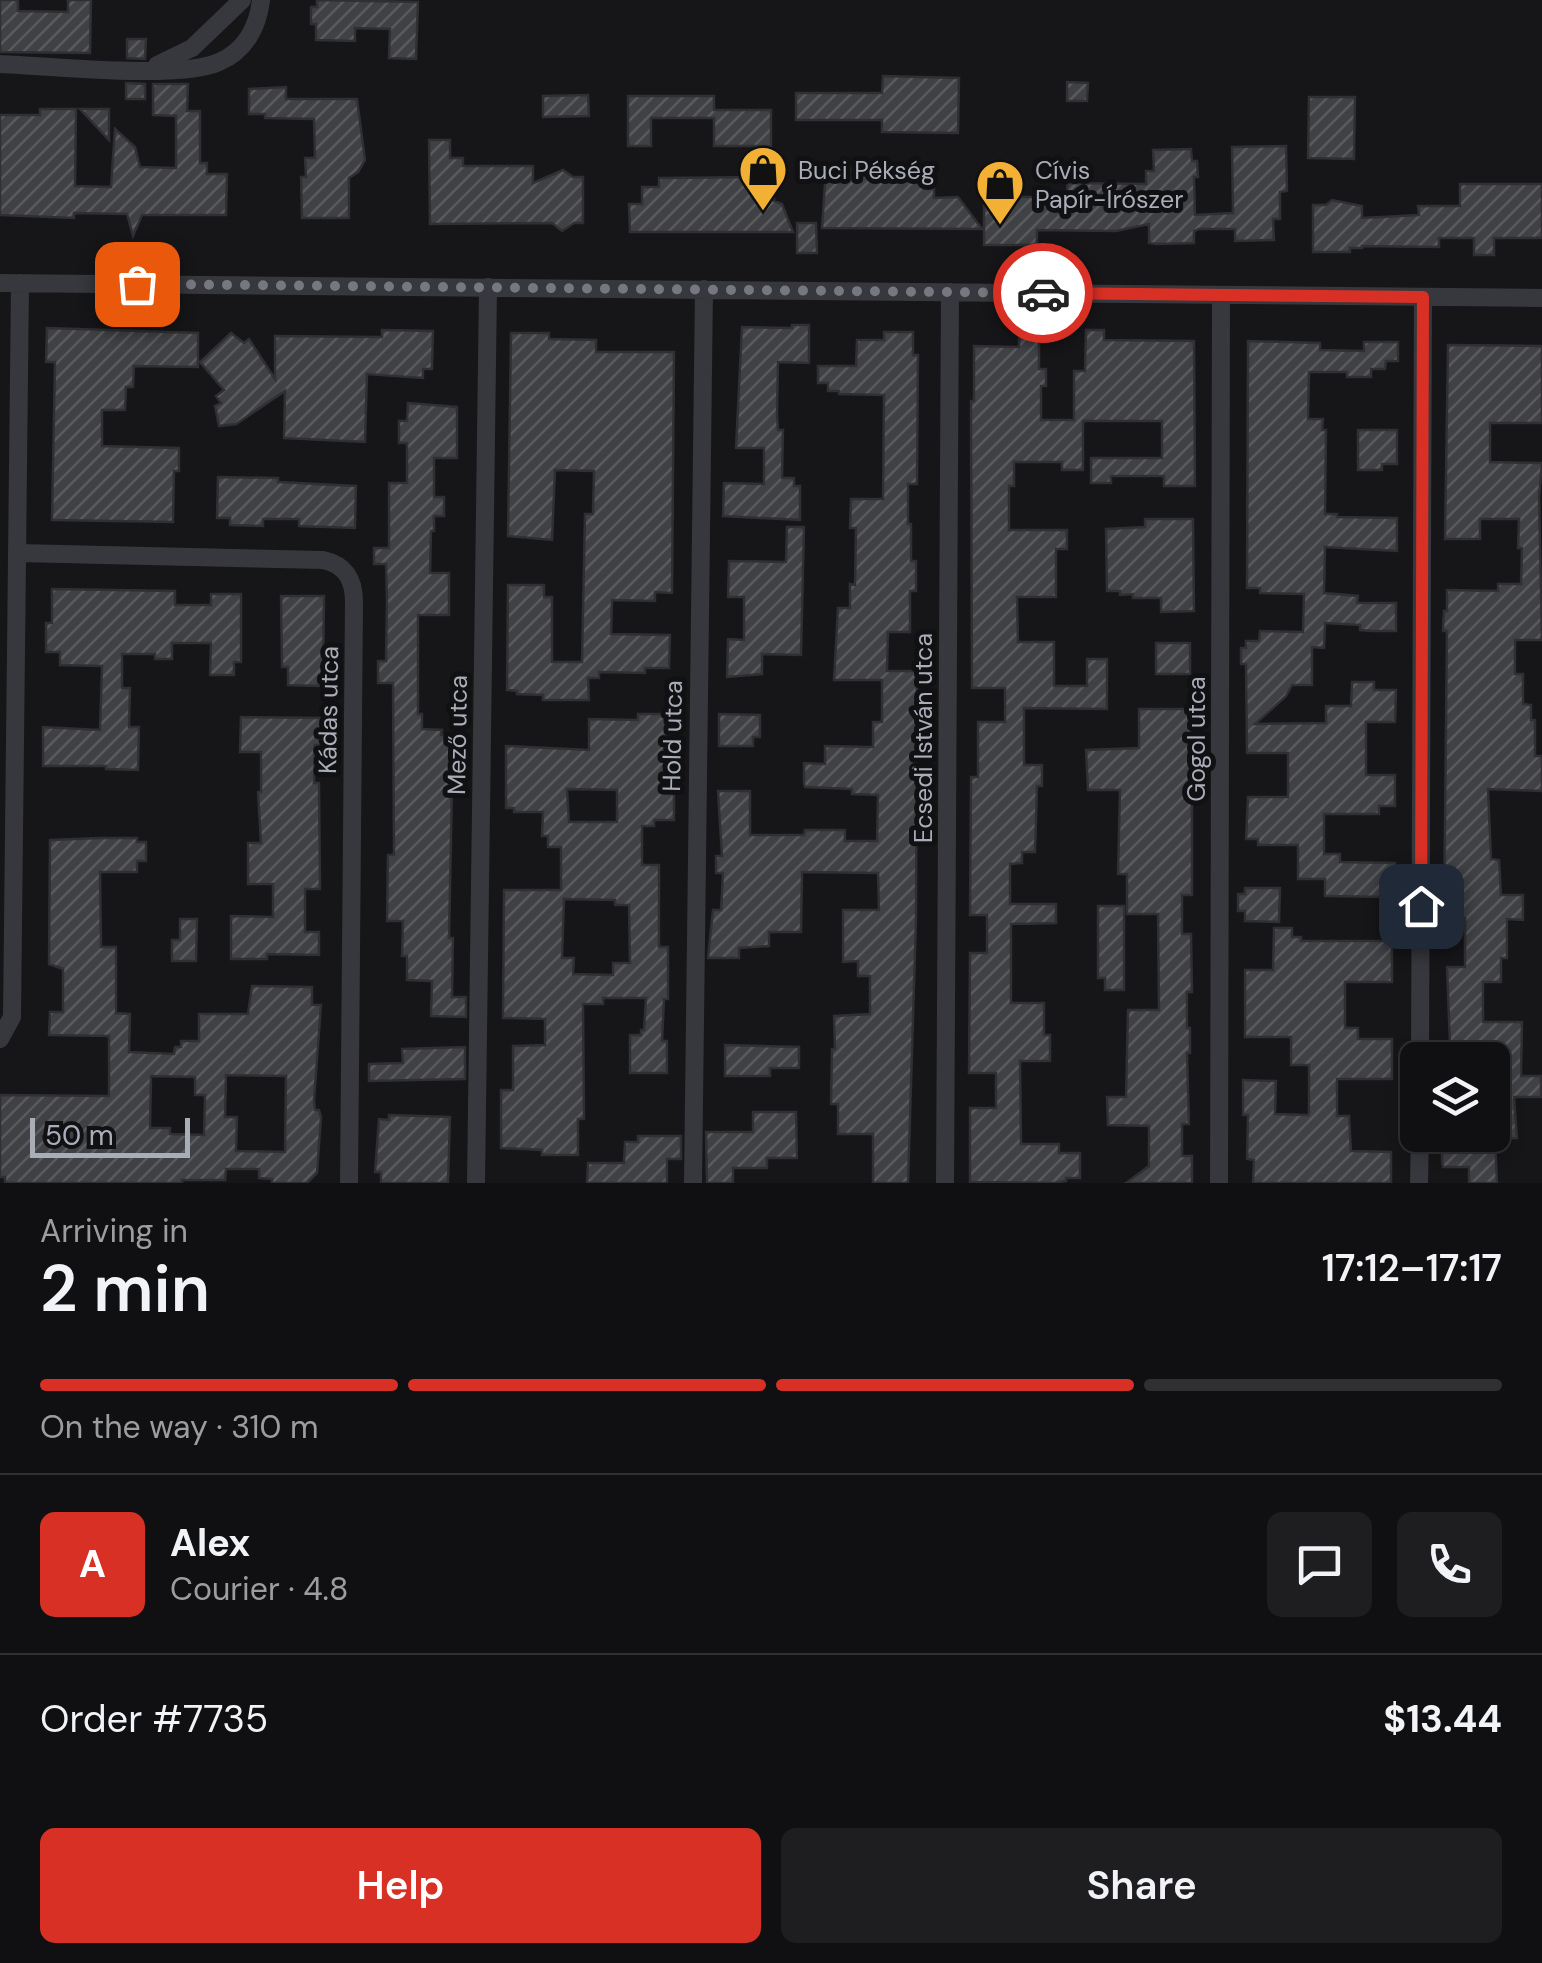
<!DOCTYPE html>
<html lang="en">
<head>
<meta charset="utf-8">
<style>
	:root { --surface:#101012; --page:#1e1e20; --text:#f1f3f6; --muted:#9c9d9f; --line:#303032; --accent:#d93025 }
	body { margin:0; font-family:"DM Sans",sans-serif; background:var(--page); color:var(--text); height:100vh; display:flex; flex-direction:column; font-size:38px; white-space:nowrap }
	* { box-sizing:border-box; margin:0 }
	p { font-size:32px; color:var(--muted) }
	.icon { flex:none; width:55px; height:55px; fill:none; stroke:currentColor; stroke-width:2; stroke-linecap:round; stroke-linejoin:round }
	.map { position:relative; height:1183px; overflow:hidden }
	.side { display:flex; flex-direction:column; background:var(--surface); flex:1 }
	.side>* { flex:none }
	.controls { position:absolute; left:1400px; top:1042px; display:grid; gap:20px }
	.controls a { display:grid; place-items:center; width:110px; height:110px; border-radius:15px; background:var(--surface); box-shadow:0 5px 15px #0003,0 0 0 2px var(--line); font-size:50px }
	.scale { position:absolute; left:30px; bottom:25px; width:160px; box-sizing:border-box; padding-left:10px; border:5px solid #a8adb8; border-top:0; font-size:28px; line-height:35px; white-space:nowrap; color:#a8adb8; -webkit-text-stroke:8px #111113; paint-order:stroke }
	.pin { position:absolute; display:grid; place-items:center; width:85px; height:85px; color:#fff; margin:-42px; border-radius:20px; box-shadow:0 5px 15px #0006 }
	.courier { position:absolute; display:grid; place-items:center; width:100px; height:100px; margin:-50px; border:8px solid #d93025; border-radius:50%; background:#fff; color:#222; box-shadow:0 2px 12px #0007 }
	.headline em { font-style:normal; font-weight:600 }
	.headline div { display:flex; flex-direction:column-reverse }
	.headline { display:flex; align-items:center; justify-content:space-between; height:170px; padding:0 40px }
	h1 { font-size:65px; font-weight:600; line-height:75px }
	.bar { display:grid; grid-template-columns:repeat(4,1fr); gap:15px 10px; align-content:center; height:120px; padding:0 40px }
	.bar i { height:12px; border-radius:8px; background:var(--line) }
	.bar .active { background:var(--accent) }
	.bar p { grid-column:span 4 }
	.line { display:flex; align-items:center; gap:25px; padding:0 40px; border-top:2px solid var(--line) }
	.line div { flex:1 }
	.round { display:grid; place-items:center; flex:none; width:105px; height:105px; border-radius:15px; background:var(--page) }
	.action { display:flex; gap:20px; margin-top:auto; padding:20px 40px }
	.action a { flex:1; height:115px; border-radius:15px; background:var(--accent); color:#fff; font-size:40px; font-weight:600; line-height:115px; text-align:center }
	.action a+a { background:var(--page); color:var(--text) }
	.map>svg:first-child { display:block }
	.building { fill:url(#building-hatch); stroke:#303034; stroke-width:2.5; fill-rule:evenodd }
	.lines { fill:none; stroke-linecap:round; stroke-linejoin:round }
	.minor { stroke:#37383d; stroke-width:18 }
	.done { stroke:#757880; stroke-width:10; stroke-dasharray:0 18 }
	.route { stroke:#d93025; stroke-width:12 }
	.labels { text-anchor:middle; stroke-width:10; stroke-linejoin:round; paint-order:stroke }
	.poi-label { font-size:25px; fill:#a8adb8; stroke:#111113; text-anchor:start }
	.street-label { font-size:25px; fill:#a8adb8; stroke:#111113 }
</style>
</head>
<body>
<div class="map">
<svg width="1542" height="1183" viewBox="0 0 1542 1183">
	<defs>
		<pattern id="building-hatch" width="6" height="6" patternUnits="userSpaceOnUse" patternTransform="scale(2.5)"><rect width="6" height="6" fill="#404145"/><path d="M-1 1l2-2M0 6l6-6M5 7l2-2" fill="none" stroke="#595a5e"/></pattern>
	</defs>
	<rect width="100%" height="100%" fill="#161618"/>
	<path class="building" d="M0,0H18V11L68,12V0H91L90,53L0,52Z
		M317,0L418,2L416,59L389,58L390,29L355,28V41L316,40V24H311V7H317Z
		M127,39H146L145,59L127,58Z
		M883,76L959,78L958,133L882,132V120H796V93H882Z
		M1067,82L1088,83L1087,101H1067Z
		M126,83L145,84V99H126Z
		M153,84H188L187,111H200V163H207V174H227L226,215H142L133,236L127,214L74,213V218L0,215V115H40V109H76L75,186L111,187L115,129L135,147L140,167L176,168V116L153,115Z
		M286,87V99H357L365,160L358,172L349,178V218H302L301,177H306L305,158H315L314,119L265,118V114H249V89Z
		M588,95L589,116L543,117V96Z
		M628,96H714V110H771V146H714V118H651V146H628Z
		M1309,97H1355L1354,159L1308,158Z
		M80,109H109V140Z
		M429,140H450V158H463V166H533V183L563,170L573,177H583V223H574L562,231L552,223L430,224Z
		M1286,146L1287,191L1280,192V219H1273L1274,240L1235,241V229H1199L1194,231V243L1156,244L1149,243V224L1116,231L1037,230V245H984V197H1066L1068,183L1146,184V171H1154L1153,150L1191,149L1192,161H1197L1198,177H1194L1195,215L1233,213L1232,147Z
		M846,166L866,168V178H934V198L958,197L982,229L822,228L826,168Z
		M775,177L774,201L782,204L793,232H630L629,204H642V187H659V178Z
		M1460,184H1542V238H1494V255H1474V238H1439V247L1362,246V248H1350V252H1313V205H1326L1332,200L1362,206V218L1419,215L1418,206H1460Z
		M797,223H816L817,253H797Z
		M792,325H809V363L778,362L777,415L778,430H783L782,478H794V486H800V520L723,516L724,483L764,484V448H736L742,327L792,328Z
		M47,328L198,333V367L134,366L133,387H126L125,410H102V446L179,448V471H174L173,522L52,520L55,362H46Z
		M382,330L433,331L432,369H423V378L367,374L365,442L284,438L285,391L236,424L219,426L215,406L221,403L216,396L224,390L200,362L231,333L244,343L249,339L275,379V336L382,337Z
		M1086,330H1104V340L1194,341L1195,486H1164V476H1111V483H1091V458H1162V421H1083V470H1062V462H1014V486H1009V530H1067V549H1056V597H1017L1018,642H1054V686H1087V659H1107V709L1024,708V765H1042V786H1037L1035,852H1022V863L1010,864V904H1056V923L1011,924V1003H1044V1035H1050V1061H1020L1021,1144H1059V1153H1080V1178H1066V1181L1054,1183L970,1182V1108H996V1073H969L970,953H987V915H970L971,777H978V722H1005V688H972L971,421V401H974V346L1019,347V334L1039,335V369H1046V386H1041V420H1074V371H1085Z
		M884,332H913V355H918L917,484H908V524H911V561H916V591H910V632H888L887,671H917L916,920L908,1183H873V1134H838V1104H831L832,1049H835L834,1016L870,1014V976H858V961L843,962V910H879L878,873L802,872L801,932H769V946L739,948V958H708L713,910H721L723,873H716V856H722L718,791H750V835H804L805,830H845V841H877L878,795L852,794V789L805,787L804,784V763L825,764V746L873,747V722H882V680H834L838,608H850V584L855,585L856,528H850L851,499H883L884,395L839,394V391H828V383H818V366H856L857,340H884Z
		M511,333H549V339L596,340V352H674L672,593L655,592V601L612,600L611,634L670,635L669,668H645V673L599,672V678H588L589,700H543V695L517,694V691L507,690L508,585H544V597H552V662H582L585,514H593L594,471L555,470L552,540L508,536Z
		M1248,341L1320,343V350L1364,351V342H1398V361H1386L1385,369H1371V377H1347V372H1309L1308,419H1323L1322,430H1326L1325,514H1337V517L1397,518V551L1325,547L1324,593L1358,596L1357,603H1396V631H1372L1360,630V625L1325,623L1324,648L1312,647V685H1292L1286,696L1255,724L1326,723V706H1351L1352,682H1374V690H1396L1395,722H1366V775H1395V806H1379V814H1324V854H1340V862L1395,863V897L1325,896V879H1298V845H1258V839H1246L1248,797H1288V753H1247L1246,664H1241V648H1246V641H1259L1260,631L1303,632L1304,594L1260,593V588H1247Z
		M1448,345L1542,346V423H1490V462L1542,463L1539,497L1542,640H1515V674H1523V704L1531,705V720H1535V756H1542V791L1488,789L1491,859L1499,860L1501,895H1523V920L1507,919V958H1501V982H1483V1022H1522L1521,1076H1541V1097H1514L1517,1138L1495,1139L1497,1183H1469V1167H1443L1442,1162V1135H1492V1058H1455L1456,1045H1450L1447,967H1465V918H1444L1447,631H1443L1444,611H1447V590L1498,591V584H1521L1522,548H1518L1519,519H1480V539H1445Z
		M408,403L457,407V458H434V497H444V516H434V531H431L430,573H449V615H418V714H422V729L442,730L441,735H453L449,938H453L452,997H466V1017L431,1016L432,981L407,980V956H402L403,921H387L388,855H394L393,683H378V661H386L387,600L386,564H374V548H389V483H407V443H399V421H407Z
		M1358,430H1397V464H1382V470H1358Z
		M218,477L278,478V482L356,486L355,528L299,526V519H263V526L230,525V518H217Z
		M1145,519H1193L1194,611L1161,612V598H1133V594L1120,595V591H1107L1106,529L1145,527Z
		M787,527H804L801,655L762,654V674L727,677L728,639L744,640V597H728L729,561L786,562Z
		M52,589L175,591V605H211V594H241V662H234V675H210L211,643H172V659H155V654H122V688H130L129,727H139L138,770L106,769V766H43V727L100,730L102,666L60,665V652H46V623H52Z
		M281,596H324L323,682H319V686L288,685V667H282Z
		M1156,643H1190V674H1156Z
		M1139,709H1192V895H1182V934H1191L1192,992H1187V1028H1190V1053H1187L1189,1124H1182V1156H1192V1183H1126L1149,1166V1126L1108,1125L1107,1097H1126L1128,1010H1159L1158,914H1127V874H1118L1120,790H1088L1086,750L1139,748Z
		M638,714H670L669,790H674V820H654V826H642V865H659V947H668V999H664L662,1041H667V1073H630V1035H641V1030H644L646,998H603V1004H583L584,1119H578V1155H542V1150L501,1148V1090H513V1046L545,1045V1019L503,1018L504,890H561V847H548V836H542L543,812H514V808H506V746L589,750V719L638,720ZM567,789L617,790V822H569ZM564,899L615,900V905H629L630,963H613V975L573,974L574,958H562Z
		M719,714L760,715V737H753V746H719Z
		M241,717L323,718L322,745H315L314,783H319L320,889H305V932H319V955L267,954V959H231V916L273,917V884H248V843H261L258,792H261V752H240Z
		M100,838H137V842H146V861H137V872H100L101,947H116V1013L130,1014L129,1052L174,1054L175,1047H181V1041H199V1014H248L252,986L312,987V1005H321L314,1100L315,1110H319L321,1117L317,1173L307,1183H272V1179L259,1178V1169H226L225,1180H182V1183H5V1177H0V1095L109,1096V1036L49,1035L50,1012H63V969L49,964L50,840ZM226,1075L286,1076L285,1152L236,1151L237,1117H225ZM151,1076L195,1077V1095H205L204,1135L170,1134V1128H150Z
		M1245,888H1280L1279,922L1245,921V911H1238V894H1245Z
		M1098,906H1124V990H1105V978H1098Z
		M180,919H197L196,961H172V940H180Z
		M1274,928H1292V937H1301V941H1392V982H1345V1028H1358V1039H1392V1079H1337V1116H1349L1351,1151L1391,1152V1183H1253L1254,1160L1247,1159L1248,1115H1243V1080L1276,1081L1275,1114L1308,1115L1309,1113V1065H1291V1037H1245V970H1273Z
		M725,1045L799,1047V1068H770V1076H725Z
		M465,1047V1079L369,1081V1064L403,1063L402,1049Z
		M753,1112H796L797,1158H767V1168H733V1183H707L706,1132H753Z
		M389,1115L450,1117L448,1183H381V1172H375L379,1119L389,1120Z
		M638,1136H681V1159H667V1183H587L588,1163H624L625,1142H638Z"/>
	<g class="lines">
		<path class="minor" d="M0,64C49,66 180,80 219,62C245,51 258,27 261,0
			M157,65L192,48L242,0
			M0,283L1542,298
			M18,553L323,560C346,565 354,580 354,602L349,1183
			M0,1039L12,1017L20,283
			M1420,1060L1423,297
			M476,1183L488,287
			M693,1183L704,289
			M945,1183L950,292
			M1219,1183L1221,295
			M1419,1183L1420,1135"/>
	</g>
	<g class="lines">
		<path class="done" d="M137,284L1043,293"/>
		<path class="route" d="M1043,293L1423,297L1421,906"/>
	</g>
	<defs>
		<g id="shop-pin" transform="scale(2.5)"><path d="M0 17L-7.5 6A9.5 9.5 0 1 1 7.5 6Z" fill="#f2b134" stroke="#111113"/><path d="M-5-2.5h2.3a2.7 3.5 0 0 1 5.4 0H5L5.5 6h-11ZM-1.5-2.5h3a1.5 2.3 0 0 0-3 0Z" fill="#111"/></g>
	</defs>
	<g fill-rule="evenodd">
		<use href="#shop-pin" x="763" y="170"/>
		<use href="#shop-pin" x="1000" y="184"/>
	</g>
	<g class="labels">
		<g class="poi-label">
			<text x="798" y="179">Buci Pékség</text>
			<text x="1035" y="179">Cívis<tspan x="1035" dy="29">Papír-Írószer</tspan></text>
		</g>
		<g class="street-label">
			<text transform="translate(328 710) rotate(-89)" y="9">Kádas utca</text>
			<text transform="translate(457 735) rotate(-89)" y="9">Mező utca</text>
			<text transform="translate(672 736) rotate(-89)" y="9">Hold utca</text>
			<text transform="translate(923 738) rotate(-90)" y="9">Ecsedi István utca</text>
			<text transform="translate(1196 739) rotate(-90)" y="9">Gogol utca</text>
		</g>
	</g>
</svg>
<div class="controls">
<a><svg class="icon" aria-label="layers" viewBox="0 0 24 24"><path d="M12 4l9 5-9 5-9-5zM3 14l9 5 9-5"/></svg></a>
</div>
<div class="scale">50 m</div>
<div class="pin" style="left:137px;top:284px;background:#ea580c"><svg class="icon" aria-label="bag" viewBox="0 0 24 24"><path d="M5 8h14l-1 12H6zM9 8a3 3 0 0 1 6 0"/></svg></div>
<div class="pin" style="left:1421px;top:906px;background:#1f2937"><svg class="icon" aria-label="home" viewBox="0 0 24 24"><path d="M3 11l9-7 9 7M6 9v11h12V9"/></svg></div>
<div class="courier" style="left:1043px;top:293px"><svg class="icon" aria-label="car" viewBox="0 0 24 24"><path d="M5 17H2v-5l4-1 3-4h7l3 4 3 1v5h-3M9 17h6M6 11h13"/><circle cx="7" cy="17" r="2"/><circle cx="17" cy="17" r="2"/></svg></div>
</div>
<section class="side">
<div class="headline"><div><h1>2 min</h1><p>Arriving in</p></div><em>17:12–17:17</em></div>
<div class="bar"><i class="active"></i><i class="active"></i><i class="active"></i><i></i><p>On the way · 310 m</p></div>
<div class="line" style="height:180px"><b class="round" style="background:var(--accent);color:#fff">A</b><div><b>Alex</b><p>Courier · 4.8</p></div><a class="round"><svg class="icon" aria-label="chat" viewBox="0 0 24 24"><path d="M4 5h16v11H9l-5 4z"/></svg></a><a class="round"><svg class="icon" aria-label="phone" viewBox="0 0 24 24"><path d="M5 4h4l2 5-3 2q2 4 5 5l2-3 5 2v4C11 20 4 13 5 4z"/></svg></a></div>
<div class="line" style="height:130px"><div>Order #7735</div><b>$13.44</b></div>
<div class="action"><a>Help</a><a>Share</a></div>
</section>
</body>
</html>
